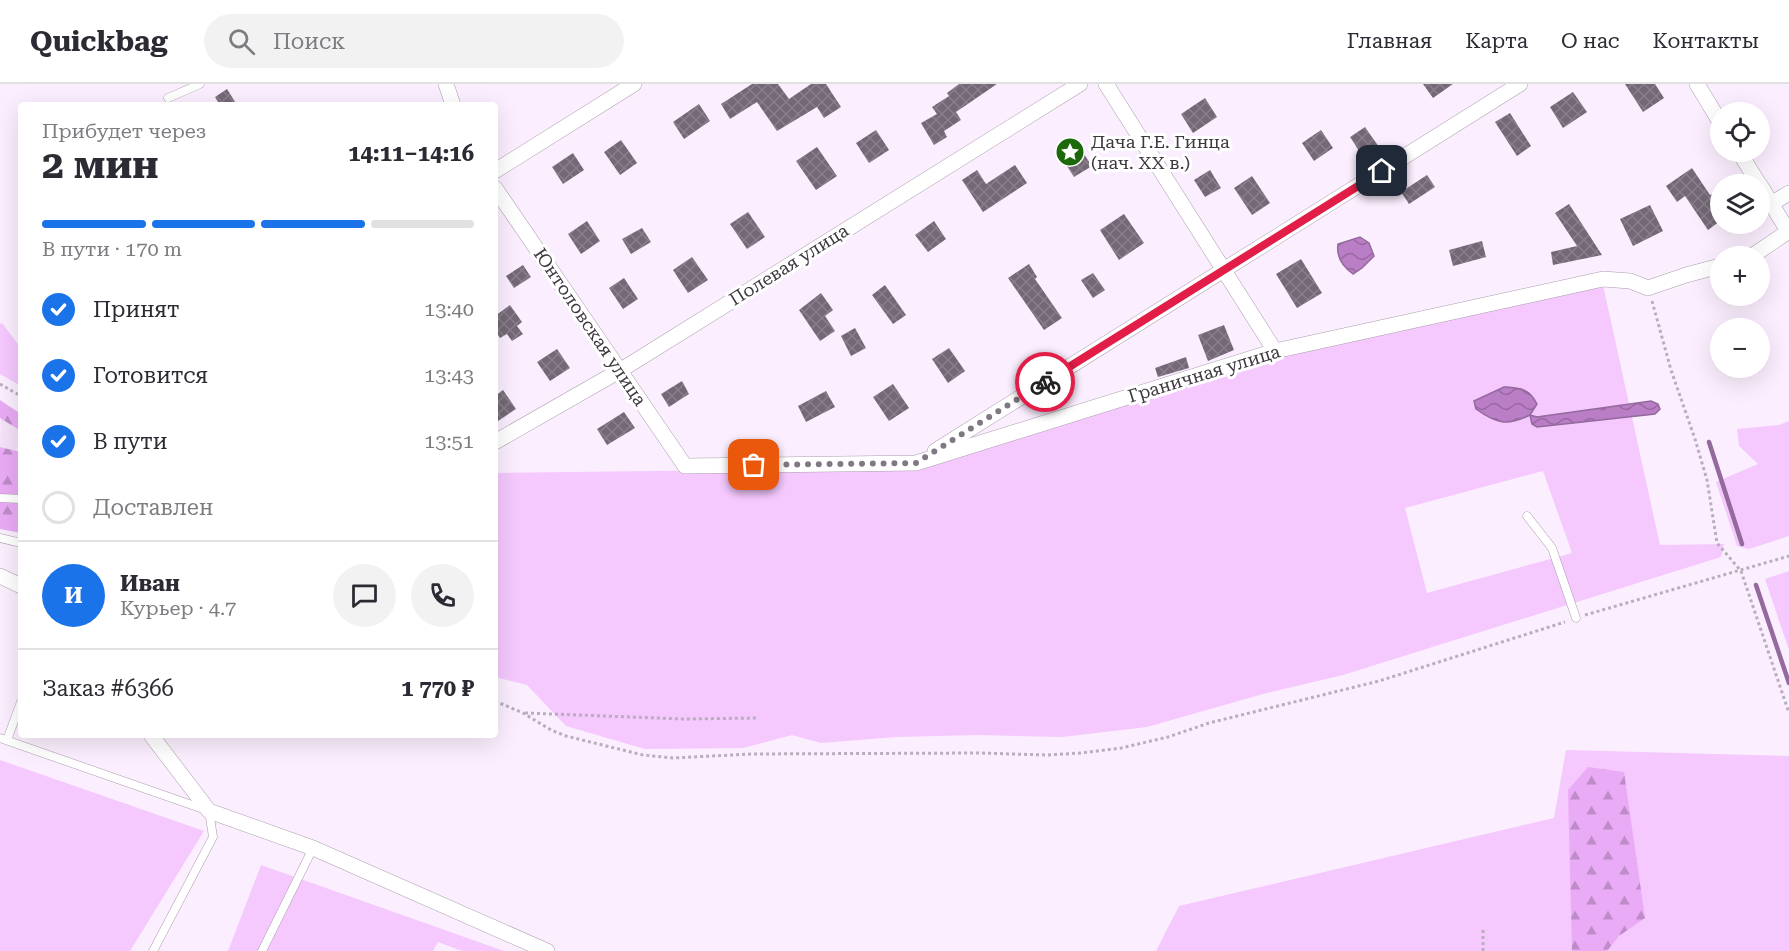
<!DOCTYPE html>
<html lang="ru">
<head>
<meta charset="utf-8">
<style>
	:root { --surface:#fff; --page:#f2f2f3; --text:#2b2b33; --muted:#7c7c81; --line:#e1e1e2; --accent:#1a73e8 }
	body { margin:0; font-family:"Roboto Serif",serif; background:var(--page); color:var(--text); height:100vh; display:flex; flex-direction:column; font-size:22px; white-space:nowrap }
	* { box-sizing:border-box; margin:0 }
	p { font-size:20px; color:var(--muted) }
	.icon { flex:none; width:33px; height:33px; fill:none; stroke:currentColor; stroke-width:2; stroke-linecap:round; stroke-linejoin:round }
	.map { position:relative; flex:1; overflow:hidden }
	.side { position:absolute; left:18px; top:18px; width:480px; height:636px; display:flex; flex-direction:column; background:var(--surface); border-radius:6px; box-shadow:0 6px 24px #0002 }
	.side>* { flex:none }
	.fabs { position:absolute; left:1710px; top:18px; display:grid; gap:12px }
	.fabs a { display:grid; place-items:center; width:60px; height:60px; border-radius:50%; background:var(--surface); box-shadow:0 6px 24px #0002; font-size:30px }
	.pin { position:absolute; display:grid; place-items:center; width:51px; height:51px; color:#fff; margin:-26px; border-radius:12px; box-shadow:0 3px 9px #0006 }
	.courier { position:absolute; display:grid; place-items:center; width:60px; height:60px; margin:-30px; border:4px solid #e11d48; border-radius:50%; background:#fff; color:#222; box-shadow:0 2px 8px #0007 }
	.overview em { font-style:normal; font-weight:700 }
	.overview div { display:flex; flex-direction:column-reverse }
	.overview { display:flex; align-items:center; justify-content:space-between; height:102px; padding:0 24px }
	h1 { font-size:39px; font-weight:700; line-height:45px }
	.bar { display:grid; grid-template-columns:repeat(4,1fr); gap:9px 6px; align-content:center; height:72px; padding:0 24px }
	.bar i { height:8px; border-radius:4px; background:var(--line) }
	.bar .current { background:var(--accent) }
	.bar p { grid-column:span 4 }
	.line { display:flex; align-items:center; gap:15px; padding:0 24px; border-top:2px solid var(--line) }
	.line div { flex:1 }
	.round { display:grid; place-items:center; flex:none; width:63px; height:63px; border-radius:32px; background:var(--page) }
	ol { padding:0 24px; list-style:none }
	li { display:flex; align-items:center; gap:18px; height:66px }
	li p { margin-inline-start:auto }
	li .icon { padding:6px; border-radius:50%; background:var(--accent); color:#fff; stroke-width:4 }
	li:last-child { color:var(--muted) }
	li i { width:33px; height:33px; border:3px solid var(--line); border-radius:50% }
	header { display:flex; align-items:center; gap:36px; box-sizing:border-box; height:84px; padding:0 30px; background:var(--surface); border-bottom:2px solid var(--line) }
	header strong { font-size:28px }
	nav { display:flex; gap:33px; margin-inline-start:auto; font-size:21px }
	.search { width:420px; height:54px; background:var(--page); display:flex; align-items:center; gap:15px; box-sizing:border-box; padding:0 21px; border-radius:33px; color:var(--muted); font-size:22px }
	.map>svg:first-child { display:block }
	.built { fill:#f4e2f8 }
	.green { fill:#f5c8fe; fill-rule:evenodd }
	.forest { fill:url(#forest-firs) }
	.water { fill:url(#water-waves); stroke:#94699d; stroke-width:1.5 }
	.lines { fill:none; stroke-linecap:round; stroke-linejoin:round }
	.stream { stroke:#94699d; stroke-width:4.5 }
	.building { fill:url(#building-cross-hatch) }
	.service-casing { stroke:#ab9fad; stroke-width:9 }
	.minor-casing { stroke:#ab9fad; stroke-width:16 }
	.path { stroke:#b9afbc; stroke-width:3; stroke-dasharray:3 3; stroke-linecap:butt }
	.service { stroke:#fff; stroke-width:8 }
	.minor { stroke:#fff; stroke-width:15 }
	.done { stroke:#807882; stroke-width:6; stroke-dasharray:0 10.8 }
	.route { stroke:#e11d48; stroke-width:8 }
	.labels { text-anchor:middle; stroke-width:6; stroke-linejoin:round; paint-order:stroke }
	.poi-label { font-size:18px; fill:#3e393f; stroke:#fff; text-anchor:start }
	.street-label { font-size:18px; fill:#3e393f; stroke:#fff }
</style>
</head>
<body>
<header>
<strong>Quickbag</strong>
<div class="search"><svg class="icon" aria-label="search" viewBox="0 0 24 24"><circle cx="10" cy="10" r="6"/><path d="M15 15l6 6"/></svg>Поиск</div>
<nav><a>Главная</a><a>Карта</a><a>О нас</a><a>Контакты</a></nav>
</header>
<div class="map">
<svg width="1789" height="867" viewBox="0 0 1789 867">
	<defs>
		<pattern id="forest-firs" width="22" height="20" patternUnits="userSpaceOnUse" patternTransform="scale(1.5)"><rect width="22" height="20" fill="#e9abf5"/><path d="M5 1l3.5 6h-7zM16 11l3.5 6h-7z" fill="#be8cc8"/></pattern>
		<pattern id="water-waves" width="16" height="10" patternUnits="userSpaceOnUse" patternTransform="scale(1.5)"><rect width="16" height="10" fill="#b97ec5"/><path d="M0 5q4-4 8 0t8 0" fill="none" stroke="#9868a1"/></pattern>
		<pattern id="building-cross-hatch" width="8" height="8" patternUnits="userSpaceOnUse" patternTransform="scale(1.5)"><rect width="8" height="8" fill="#746876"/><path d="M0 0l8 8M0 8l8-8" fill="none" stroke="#887f8a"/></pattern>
	</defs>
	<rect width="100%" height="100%" fill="#fbeefe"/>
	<path class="built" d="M1,334L21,347V358L13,370L0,362Z"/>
	<path class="green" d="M1603,201L1660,461L1724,460L1721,473L1343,591L1263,610L1147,643L1062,653L978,651L896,653L821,659L792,651L743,664L645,665L566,642L527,601L495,593V389L918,384L1278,274ZM1543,387L1572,469L1427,509L1405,424Z
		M2,239L21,264V302L0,290V240Z
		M1789,337V452L1749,465L1737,462L1716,398L1758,380L1739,362L1737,345L1779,341Z
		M1789,487V566L1765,495Z
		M1566,666L1789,672V867H1156L1179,822L1554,734Z
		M0,676L204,747L130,867H0Z
		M261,781L504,867H462L438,858L433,867H228Z"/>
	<path class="forest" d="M0,316L21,330V347L0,334Z
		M0,363L21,368V449L0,445Z
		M1588,683L1624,688L1645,834L1619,852L1607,867H1572L1568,706Z"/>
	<path class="water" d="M1360,153L1369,159L1374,172L1362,184L1353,190C1342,182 1336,173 1338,160Z
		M1504,303C1520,304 1529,304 1537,320L1530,331L1537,333L1651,317L1658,320L1660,325L1655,330L1537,343L1532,340L1530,331C1507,342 1497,340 1476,325L1474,317Z"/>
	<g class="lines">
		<path class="stream" d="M1709,358L1742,460
			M1756,501L1789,599"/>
	</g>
	<path class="building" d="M752,0H778L789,15L811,0H826L841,23L824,34L817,23L777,47L757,18L730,35L721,20Z
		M959,0H997L956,28L961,36L944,47L947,53L934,61L921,39L937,30L932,23L949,12L947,9Z
		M1423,0H1453L1433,14Z
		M1625,0H1655L1664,14L1643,28Z
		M227,5L237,21H220L215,13Z
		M1573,8L1587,28L1563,44L1550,23Z
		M1205,14L1217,33L1193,49L1181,30Z
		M699,20L710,37L684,55L673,38Z
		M1510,29L1531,62L1517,72L1495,38Z
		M1365,43L1379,63L1363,73L1350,53Z
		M876,46L889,66L869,79L856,59Z
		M1321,46L1333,64L1314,77L1302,59Z
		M1073,54L1092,82L1074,93L1056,65Z
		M621,56L637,79L620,91L604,68Z
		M817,63L837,92L816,106L796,77Z
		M573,69L584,86L563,100L552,83Z
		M1015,81L1027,99L983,128L962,96L977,86L986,100Z
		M1692,84L1710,111L1713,110L1720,122V137L1708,146L1685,112L1677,118L1666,102Z
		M1210,86L1221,104L1205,113L1194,96Z
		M1427,91L1435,103L1409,120L1401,108Z
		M1252,92L1270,119L1252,131L1234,104Z
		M1569,120L1602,171L1553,181L1551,168L1577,162L1555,129Z
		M1650,121L1663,147L1633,162L1620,135Z
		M748,128L765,153L747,165L730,140Z
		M1124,130L1144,159L1119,176L1100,146Z
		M587,137L600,157L581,170L568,150Z
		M934,137L946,155L928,168L915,151Z
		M642,144L651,158L631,170L622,155Z
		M1482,157L1486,173L1453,182L1449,166Z
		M692,173L708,196L688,209L673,186Z
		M1301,175L1322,209L1297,224L1276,190Z
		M1029,180L1037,193L1035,195L1062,234L1044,246L1008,194Z
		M523,181L531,193L514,204L506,192Z
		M1093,189L1105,206L1093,214L1081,196Z
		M624,194L638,215L623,225L609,204Z
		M885,201L906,231L893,240L872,211Z
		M821,209L833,226L825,232L835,247L820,257L799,226Z
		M510,221L522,238L517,242L523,250L512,257L507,250L500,254L495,246V232Z
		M1224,241L1234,266L1208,277L1198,251Z
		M855,244L866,264L851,272L841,252Z
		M949,264L965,287L948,299L932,275Z
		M557,265L570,284L550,297L537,278Z
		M1186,273L1189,284L1158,293L1155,284Z
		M682,297L689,310L669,323L661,310Z
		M893,300L909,324L889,337L873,313Z
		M503,306L516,325L495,339V312Z
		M826,307L835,323L806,338L798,322Z
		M624,328L635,344L607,361L597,345Z"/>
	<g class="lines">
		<g class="service-casing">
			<path id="service" d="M168,14L200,0
				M0,414L21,415
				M1527,432L1552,464L1576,534
				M0,454L21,459
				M0,654L209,727L213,753L153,867
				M7,656L21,618
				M262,867L313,764"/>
		</g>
		<g class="minor-casing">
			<path id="minor" d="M446,0L453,21
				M1106,0L1275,267
				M1697,0L1720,38
				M1739,68L1759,100
				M495,87L634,0
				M1760,101L1788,147
				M495,104L685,382L916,379L1275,267L1603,195L1630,197L1648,204L1686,191L1720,182
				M1771,120L1789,109
				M1752,172L1789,147
				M495,358L621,286L1080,0
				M935,367L1520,0
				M0,492L21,502
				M151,651L209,727L313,764L547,867"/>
		</g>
		<path class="path" d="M1652,217L1671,286L1695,355L1707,396L1717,459L1741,487L1789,629
			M0,300L21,312
			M1585,531L1789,472
			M495,617L523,629L551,646L566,652L643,671L673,674L751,670L979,669L1047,671L1081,669L1121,664L1168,653L1209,639L1379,597L1565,538
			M525,629L684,635L758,634
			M1483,867V845"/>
		<use href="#service" class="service"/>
		<use href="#minor" class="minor"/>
	</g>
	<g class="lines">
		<path class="done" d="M754,381L916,379L1045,298"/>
		<path class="route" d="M1045,298L1382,87"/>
	</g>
	<defs>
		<g id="sight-disc" transform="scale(1.5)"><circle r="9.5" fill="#1b690a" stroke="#fff"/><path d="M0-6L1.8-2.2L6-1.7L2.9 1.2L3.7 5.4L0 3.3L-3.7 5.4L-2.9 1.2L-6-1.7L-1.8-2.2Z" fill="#fff"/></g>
	</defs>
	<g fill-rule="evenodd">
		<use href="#sight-disc" x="1070" y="68"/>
	</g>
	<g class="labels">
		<g class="poi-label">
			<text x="1091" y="64">Дача Г.Е. Гинца<tspan x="1091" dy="21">(нач. XX в.)</tspan></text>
		</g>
		<g class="street-label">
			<text transform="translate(789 181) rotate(-32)" y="6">Полевая улица</text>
			<text transform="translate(590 243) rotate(56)" y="6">Юнтоловская улица</text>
			<text transform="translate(1204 290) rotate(-17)" y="6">Граничная улица</text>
		</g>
	</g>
</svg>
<div class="fabs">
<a><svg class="icon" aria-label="locate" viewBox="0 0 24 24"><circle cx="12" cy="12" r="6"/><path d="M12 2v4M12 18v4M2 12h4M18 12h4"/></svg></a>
<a><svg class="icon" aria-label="layers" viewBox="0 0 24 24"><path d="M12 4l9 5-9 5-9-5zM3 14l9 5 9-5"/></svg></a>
<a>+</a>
<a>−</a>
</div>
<div class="pin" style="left:754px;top:381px;background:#ea580c"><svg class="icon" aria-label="bag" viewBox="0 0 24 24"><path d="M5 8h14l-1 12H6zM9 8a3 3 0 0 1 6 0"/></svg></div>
<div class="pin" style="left:1382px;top:87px;background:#1f2937"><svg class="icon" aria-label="home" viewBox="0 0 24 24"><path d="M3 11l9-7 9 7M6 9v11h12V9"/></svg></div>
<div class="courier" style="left:1045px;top:298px"><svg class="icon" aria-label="bike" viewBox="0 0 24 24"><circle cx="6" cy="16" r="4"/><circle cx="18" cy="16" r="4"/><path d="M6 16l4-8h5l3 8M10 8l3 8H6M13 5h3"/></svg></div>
<section class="side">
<div class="overview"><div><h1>2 мин</h1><p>Прибудет через</p></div><em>14:11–14:16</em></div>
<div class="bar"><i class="current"></i><i class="current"></i><i class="current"></i><i></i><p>В пути · 170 m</p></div>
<ol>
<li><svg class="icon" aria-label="check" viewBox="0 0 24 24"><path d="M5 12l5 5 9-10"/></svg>Принят<p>13:40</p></li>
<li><svg class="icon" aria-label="check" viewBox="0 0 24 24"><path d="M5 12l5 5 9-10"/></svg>Готовится<p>13:43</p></li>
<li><svg class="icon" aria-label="check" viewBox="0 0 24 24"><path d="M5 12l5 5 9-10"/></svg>В пути<p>13:51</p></li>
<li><i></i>Доставлен</li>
</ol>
<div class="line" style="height:108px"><b class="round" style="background:var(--accent);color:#fff">И</b><div><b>Иван</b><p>Курьер · 4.7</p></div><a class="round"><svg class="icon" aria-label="chat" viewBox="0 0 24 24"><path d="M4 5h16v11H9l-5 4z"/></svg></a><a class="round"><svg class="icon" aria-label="phone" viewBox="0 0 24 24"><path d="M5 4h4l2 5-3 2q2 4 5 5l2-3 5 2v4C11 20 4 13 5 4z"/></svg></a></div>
<div class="line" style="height:78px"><div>Заказ #6366</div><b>1 770 ₽</b></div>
</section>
</div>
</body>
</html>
